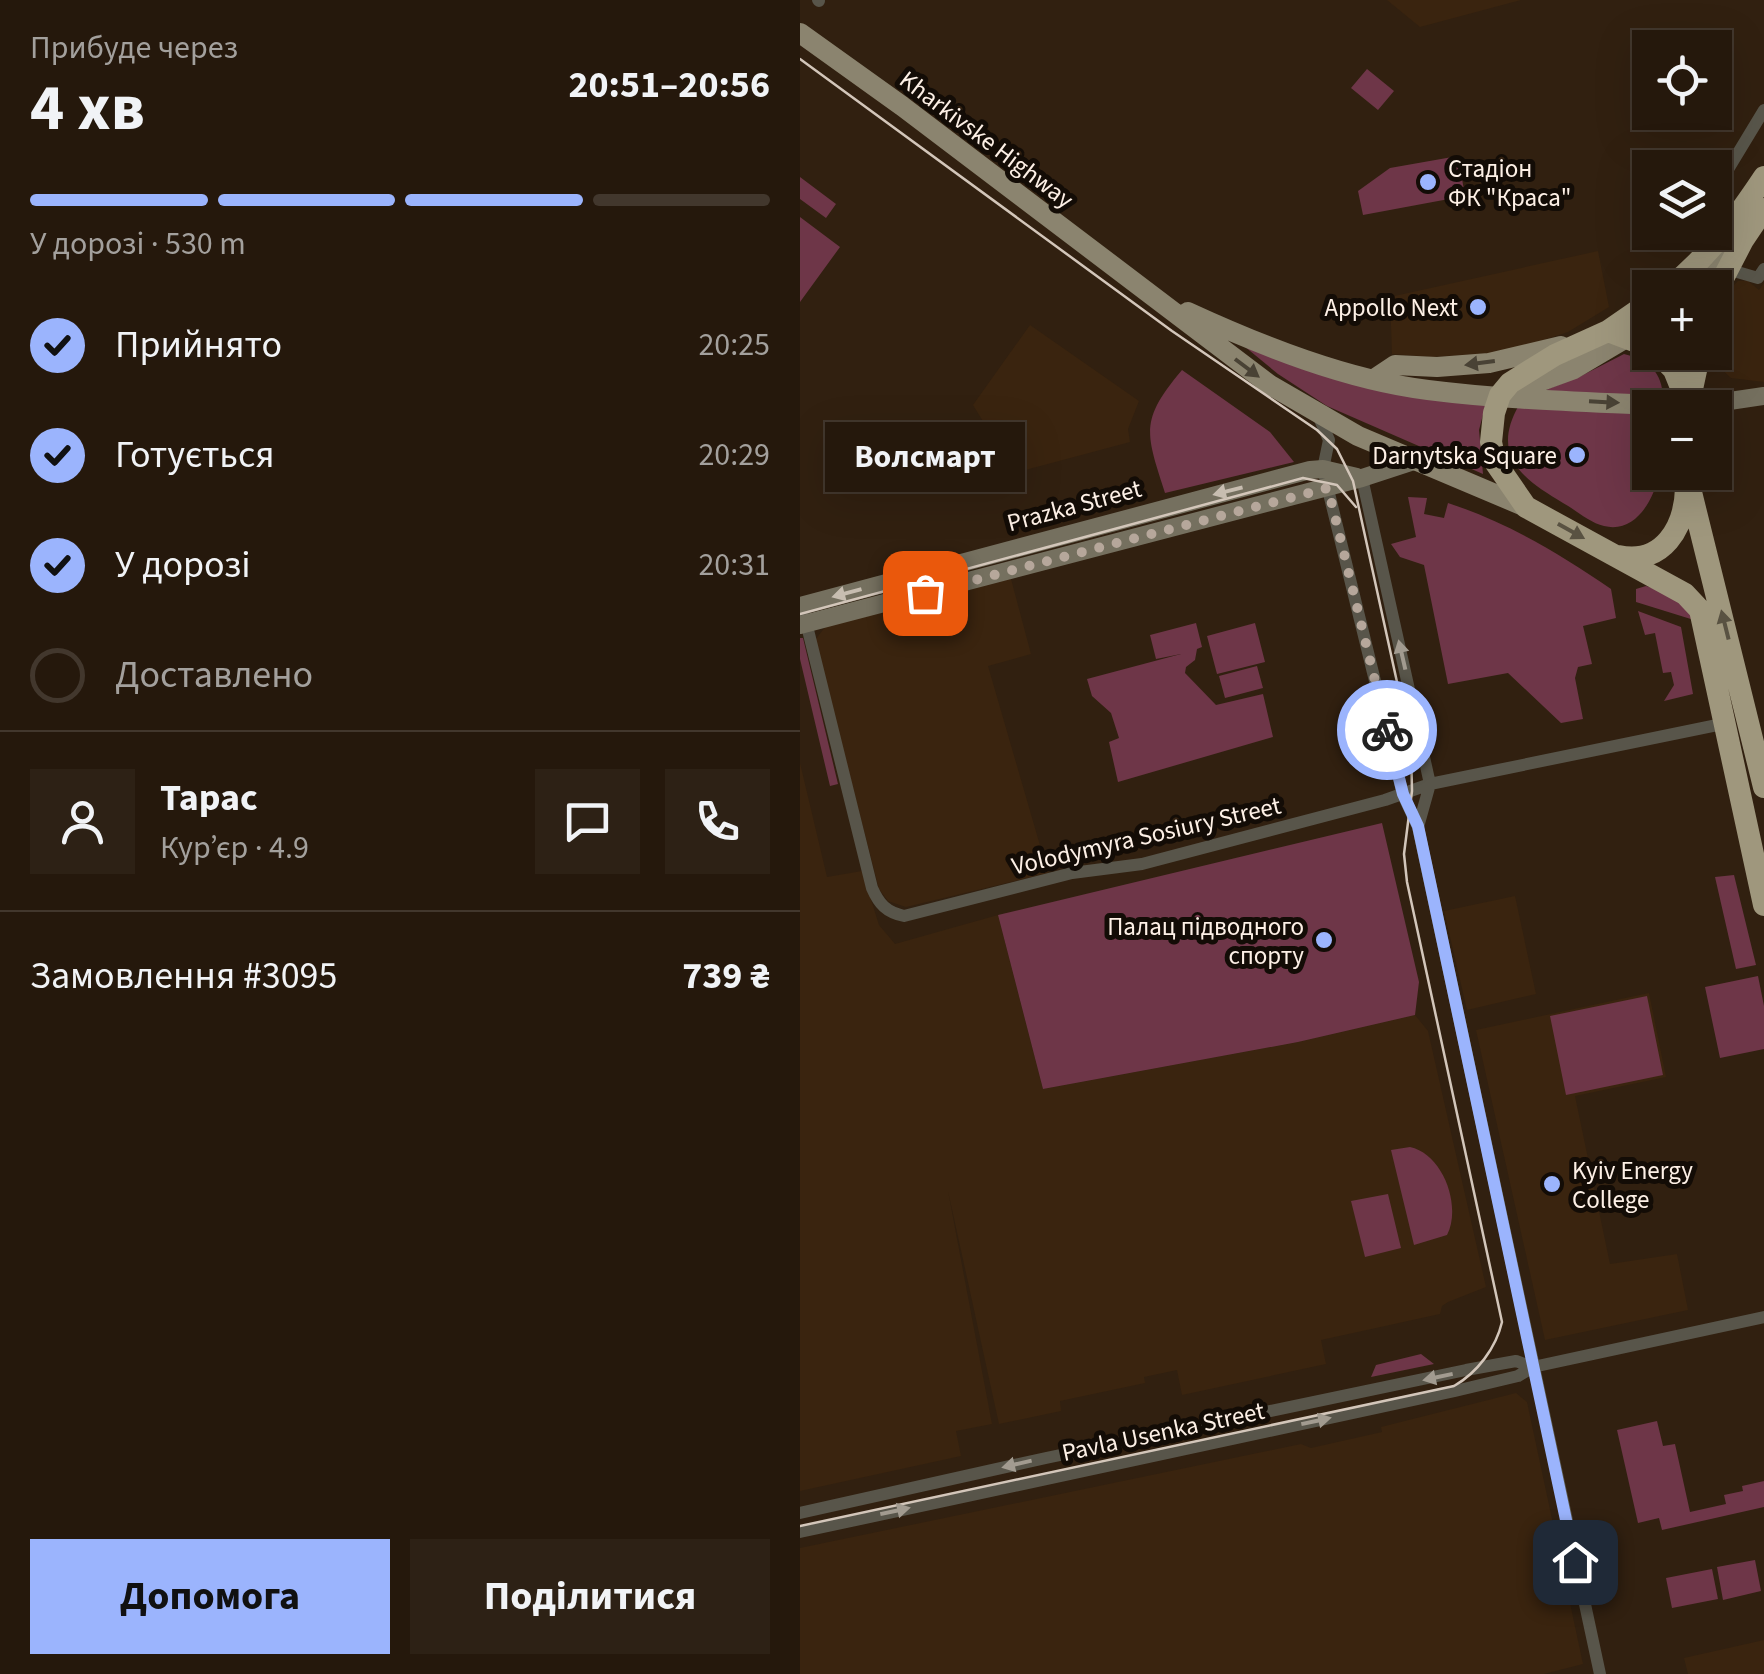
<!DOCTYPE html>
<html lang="uk">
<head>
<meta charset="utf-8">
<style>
	:root { --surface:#25180c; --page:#2d2115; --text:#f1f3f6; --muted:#a3a09d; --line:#42372d; --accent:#9bb4fd }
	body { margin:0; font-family:"Source Sans 3",sans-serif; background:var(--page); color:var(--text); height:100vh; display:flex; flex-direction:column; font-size:38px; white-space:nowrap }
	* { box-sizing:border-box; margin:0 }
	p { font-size:32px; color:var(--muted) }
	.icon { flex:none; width:55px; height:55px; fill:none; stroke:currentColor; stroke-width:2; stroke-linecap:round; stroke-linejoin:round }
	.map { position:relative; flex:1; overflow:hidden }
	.side { display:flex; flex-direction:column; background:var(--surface); width:800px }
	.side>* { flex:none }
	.buttons { position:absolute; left:832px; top:30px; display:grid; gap:20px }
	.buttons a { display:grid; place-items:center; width:100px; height:100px; border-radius:0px; background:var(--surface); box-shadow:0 10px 40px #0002,0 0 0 2px var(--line); font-size:50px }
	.pin { position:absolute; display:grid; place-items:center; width:85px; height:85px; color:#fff; margin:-42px; border-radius:20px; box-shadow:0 5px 15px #0006 }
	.courier { position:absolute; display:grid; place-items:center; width:100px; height:100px; margin:-50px; border:8px solid #9bb4fd; border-radius:50%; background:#fff; color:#222; box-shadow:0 2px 12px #0007 }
	.bubble { position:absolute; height:70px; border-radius:0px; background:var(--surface); box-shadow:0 10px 40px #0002,0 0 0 2px var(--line); font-size:32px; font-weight:700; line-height:70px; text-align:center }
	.overview em { font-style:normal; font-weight:700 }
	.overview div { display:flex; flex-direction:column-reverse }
	.overview { display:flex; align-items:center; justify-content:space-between; height:170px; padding:0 30px }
	h1 { font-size:65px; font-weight:700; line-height:75px }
	.bar { display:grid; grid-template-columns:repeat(4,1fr); gap:15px 10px; align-content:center; height:120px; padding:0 30px }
	.bar i { height:12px; border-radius:8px; background:var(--line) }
	.bar .active { background:var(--accent) }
	.bar p { grid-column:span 4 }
	.line { display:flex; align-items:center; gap:25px; padding:0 30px; border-top:2px solid var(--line) }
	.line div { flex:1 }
	.round { display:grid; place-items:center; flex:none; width:105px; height:105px; border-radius:0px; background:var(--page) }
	ol { padding:0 30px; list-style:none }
	li { display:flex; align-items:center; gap:30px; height:110px }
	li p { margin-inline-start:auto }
	li .icon { padding:10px; border-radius:50%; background:var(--accent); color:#111; stroke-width:4 }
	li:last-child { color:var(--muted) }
	li i { width:55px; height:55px; border:5px solid var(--line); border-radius:50% }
	.primary-button { display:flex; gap:20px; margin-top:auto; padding:20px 30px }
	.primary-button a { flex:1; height:115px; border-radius:0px; background:var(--accent); color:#111; font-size:40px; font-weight:700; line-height:115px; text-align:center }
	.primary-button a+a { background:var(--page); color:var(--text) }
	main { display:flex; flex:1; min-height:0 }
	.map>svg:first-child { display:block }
	.built { fill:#3a240f }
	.green { fill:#6e3648 }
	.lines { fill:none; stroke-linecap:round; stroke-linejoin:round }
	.street { stroke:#58554a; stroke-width:12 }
	.secondary { stroke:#75705f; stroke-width:18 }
	.primary { stroke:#8b846f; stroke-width:20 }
	.highway { stroke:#9f977d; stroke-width:22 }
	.tram { stroke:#d3c6ba; stroke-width:2.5 }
	.oneway { fill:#494235 }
	.oneway2 { fill:#c7bdb0 }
	.oneway3 { fill:#595242 }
	.oneway4 { fill:#a29b90 }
	.done { stroke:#b6a79b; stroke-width:10; stroke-dasharray:0 18 }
	.route { stroke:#9bb4fd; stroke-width:12 }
	.poi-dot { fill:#9bb4fd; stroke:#130c06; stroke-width:4 }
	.labels { text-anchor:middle; stroke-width:10; stroke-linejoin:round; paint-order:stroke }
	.street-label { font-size:25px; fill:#fdf0e6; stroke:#130c06 }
	.poi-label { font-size:25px; fill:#fdf0e6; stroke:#130c06; text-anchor:end }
</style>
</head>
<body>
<main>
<section class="side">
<div class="overview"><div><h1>4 хв</h1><p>Прибуде через</p></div><em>20:51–20:56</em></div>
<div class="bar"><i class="active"></i><i class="active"></i><i class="active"></i><i></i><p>У дорозі · 530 m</p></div>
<ol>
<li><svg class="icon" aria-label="check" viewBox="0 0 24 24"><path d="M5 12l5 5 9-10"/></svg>Прийнято<p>20:25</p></li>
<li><svg class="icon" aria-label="check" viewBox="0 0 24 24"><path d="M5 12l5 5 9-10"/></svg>Готується<p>20:29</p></li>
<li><svg class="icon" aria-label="check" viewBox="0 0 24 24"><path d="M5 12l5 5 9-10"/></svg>У дорозі<p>20:31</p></li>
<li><i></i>Доставлено</li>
</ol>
<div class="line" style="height:180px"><a class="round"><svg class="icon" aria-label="person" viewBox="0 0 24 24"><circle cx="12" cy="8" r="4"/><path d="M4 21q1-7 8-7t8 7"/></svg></a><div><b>Тарас</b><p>Кур’єр · 4.9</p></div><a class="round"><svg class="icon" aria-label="chat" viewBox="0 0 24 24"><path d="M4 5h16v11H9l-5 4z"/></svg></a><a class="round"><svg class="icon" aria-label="phone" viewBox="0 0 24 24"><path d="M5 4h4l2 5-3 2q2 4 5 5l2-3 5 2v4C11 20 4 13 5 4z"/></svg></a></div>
<div class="line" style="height:130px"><div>Замовлення #3095</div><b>739 ₴</b></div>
<div class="primary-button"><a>Допомога</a><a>Поділитися</a></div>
</section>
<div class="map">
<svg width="964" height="1674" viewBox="0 0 964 1674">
	<rect width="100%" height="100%" fill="#312010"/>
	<path class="built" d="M587,0H721L620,27Z
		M798,251L809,307L768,332L707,352L632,357L592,354L590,297Z
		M938,281H948L959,290L964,283V382L931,378L914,362L915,341L928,291Z
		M230,325L339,401L328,429L330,442L210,474L203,454L173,405Z
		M211,579L231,654L188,666L248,873L106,907L88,901L79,889L15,640L26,626Z
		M0,763L27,877L62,871L79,925L95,944L198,915L243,1089L498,1042L615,1015L628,1031L686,1287L648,1302L642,1306L640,1314L521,1340L526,1364L382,1395L377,1370L344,1377L345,1383L260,1401L261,1411L199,1424L148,1191L192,1424L156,1431L161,1456L0,1491Z
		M715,896L736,994L667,1010L644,911Z
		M849,993L866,1077L775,1096L810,1264L877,1254L888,1310L745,1340L676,1030Z
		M716,1393L727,1402L783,1664L744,1674H0V1548L501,1444L511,1448L582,1432L581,1427Z
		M964,1640V1674H888L884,1658Z"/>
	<path class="green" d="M567,69L594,91L578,110L551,88Z
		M658,156L665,196L563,215L558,191L590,168Z
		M0,177L36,204L26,218L0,199Z
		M0,217L40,247L0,302Z
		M444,346L686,403L679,430L683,474L527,406L478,374Z
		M824,354C849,360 862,372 863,398L740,392L779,377Z
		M382,370L470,432L494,462L365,493C346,433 339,421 382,370Z
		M719,405L850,414V472L859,473C855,498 836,534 804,526C790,523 776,510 763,503C723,479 690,456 719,405Z
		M608,497L627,498L624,514L644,518L648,503C707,522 760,554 811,589L816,618L783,626L792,664L778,667L775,678L783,719L761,723L708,673L648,684L624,565L600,557L591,544L616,537Z
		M846,586C868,592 881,601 894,620L836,602V589Z
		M838,611L881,627L893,694L864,701L874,685L871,672L863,673L855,633L845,635Z
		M396,623L402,647L397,649L395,660L386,667L385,673L416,705L463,694L473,737L318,782L309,742L319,738L311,713L292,696L287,679L381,654L356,659L350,635Z
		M455,623L465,662L417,674L407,636Z
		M0,638H3L38,784L30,786L0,659Z
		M457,666L463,688L425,698L419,676Z
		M582,823L619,982L615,1015L498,1042L243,1089L198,915Z
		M934,875L956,965L936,969L915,877Z
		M958,976L964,1006V1049L920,1058L905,987Z
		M847,996L863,1075L766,1095L750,1016Z
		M610,1147C643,1154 662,1206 647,1235L614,1245L591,1150Z
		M588,1194L601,1248L565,1257L551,1201Z
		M621,1354L634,1364L571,1377L576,1365Z
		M857,1421L863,1446L875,1444L890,1512L926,1504L924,1495L943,1491L942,1486L964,1481V1507L862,1530L859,1518L838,1523L817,1430Z
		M955,1560L961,1591L923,1600L917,1567Z
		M912,1569L918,1599L872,1608L866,1578Z"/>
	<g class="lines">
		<path class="street" d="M18,0L19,1
			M915,191L964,110
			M927,269L958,278L964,269
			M518,415L529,440L523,469L603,795L618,827L800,1674
			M562,478L630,784L618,827
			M5,618L72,888C79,904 86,912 104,916L272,873L342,864L585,800L630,784L927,723
			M0,1513L246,1458L666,1370L716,1361L733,1367
			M0,1532L655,1391L718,1376L733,1367L964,1317"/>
		<path class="secondary" d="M889,407L964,396
			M0,606L510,470L523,469L557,477
			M0,625L562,478L617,460"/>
		<path class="primary" d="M0,33L102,106L470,385L558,436L726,507
			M898,288L928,257
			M388,312C462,346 547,380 628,390C714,401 802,402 889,407
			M574,379L595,365L637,367L689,363L761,346
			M711,392L774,369L850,324"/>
		<path class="highway" d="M869,288C909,256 936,219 964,177
			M915,294L943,240L964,209
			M850,302L808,331L755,355L710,383L700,395L694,413L691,442L695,462L726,507L885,594L900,610L964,905
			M808,331L850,347
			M857,352L874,370L889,407
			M889,403L900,352
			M886,472L964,787
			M818,556C863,566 885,527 886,488"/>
		<path class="tram" d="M0,59L372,331L517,430L537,449L553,481L611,746L612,791L604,854L607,882L702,1322C696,1348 677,1373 654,1386L0,1526
			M0,614L503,478L537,485L556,507"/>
	</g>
	<defs><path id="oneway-solid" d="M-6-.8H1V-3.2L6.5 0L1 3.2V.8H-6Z" transform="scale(2.5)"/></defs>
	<g class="oneway">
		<use href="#oneway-solid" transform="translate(680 363) rotate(172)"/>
		<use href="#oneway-solid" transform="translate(447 368) rotate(37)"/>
		<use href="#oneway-solid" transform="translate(804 402) rotate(3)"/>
	</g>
	<g class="oneway2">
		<use href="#oneway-solid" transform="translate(428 491) rotate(166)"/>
		<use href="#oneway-solid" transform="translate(47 593) rotate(165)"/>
	</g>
	<g class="oneway3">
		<use href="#oneway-solid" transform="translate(771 531) rotate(29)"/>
		<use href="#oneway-solid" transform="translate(925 625) rotate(-104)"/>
	</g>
	<g class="oneway4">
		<use href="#oneway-solid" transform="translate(602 655) rotate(-103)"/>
		<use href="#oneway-solid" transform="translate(638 1377) rotate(168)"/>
		<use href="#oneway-solid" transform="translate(516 1421) rotate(-12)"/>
		<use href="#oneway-solid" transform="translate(217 1464) rotate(167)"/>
		<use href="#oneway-solid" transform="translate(95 1511) rotate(-12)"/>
	</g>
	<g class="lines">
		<path class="done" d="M125,593L528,488L587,730"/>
		<path class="route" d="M587,730L603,794L618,826L775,1562"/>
	</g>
	<g class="poi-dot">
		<circle cx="628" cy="182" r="10"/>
		<circle cx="678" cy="307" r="10"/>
		<circle cx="777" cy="455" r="10"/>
		<circle cx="524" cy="940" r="10"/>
		<circle cx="752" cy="1184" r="10"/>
	</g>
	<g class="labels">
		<g class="street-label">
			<text transform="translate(187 139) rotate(37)" y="9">Kharkivske Highway</text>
			<text transform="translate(274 505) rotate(-15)" y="9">Prazka Street</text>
			<text transform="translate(346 835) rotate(-13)" y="9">Volodymyra Sosiury Street</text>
			<text transform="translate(363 1431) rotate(-12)" y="9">Pavla Usenka Street</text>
		</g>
		<g class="poi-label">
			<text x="648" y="177" text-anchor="start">Стадіон<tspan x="648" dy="29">ФК "Краса"</tspan></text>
			<text x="658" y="316">Appollo Next</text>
			<text x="757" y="464">Darnytska Square</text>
			<text x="504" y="935">Палац підводного<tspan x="504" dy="29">спорту</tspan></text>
			<text x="772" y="1179" text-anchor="start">Kyiv Energy<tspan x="772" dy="29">College</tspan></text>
		</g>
	</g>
</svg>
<div class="buttons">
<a><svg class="icon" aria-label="locate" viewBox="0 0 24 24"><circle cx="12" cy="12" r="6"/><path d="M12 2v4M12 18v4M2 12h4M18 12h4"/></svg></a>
<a><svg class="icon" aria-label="layers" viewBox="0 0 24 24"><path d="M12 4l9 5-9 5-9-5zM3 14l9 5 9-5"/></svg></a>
<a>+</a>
<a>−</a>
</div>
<div class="pin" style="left:125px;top:593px;background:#ea580c"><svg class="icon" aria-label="bag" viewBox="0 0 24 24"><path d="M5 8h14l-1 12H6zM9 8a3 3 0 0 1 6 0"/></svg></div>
<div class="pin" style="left:775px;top:1562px;background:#1f2937"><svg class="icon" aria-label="home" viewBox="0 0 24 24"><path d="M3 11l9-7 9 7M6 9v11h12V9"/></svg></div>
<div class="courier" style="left:587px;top:730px"><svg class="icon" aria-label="bike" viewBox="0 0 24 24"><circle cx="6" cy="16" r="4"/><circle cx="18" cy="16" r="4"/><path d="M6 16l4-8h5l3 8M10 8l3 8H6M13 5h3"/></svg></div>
<div class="bubble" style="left:25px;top:422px;width:200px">Волсмарт</div>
</div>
</main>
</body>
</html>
